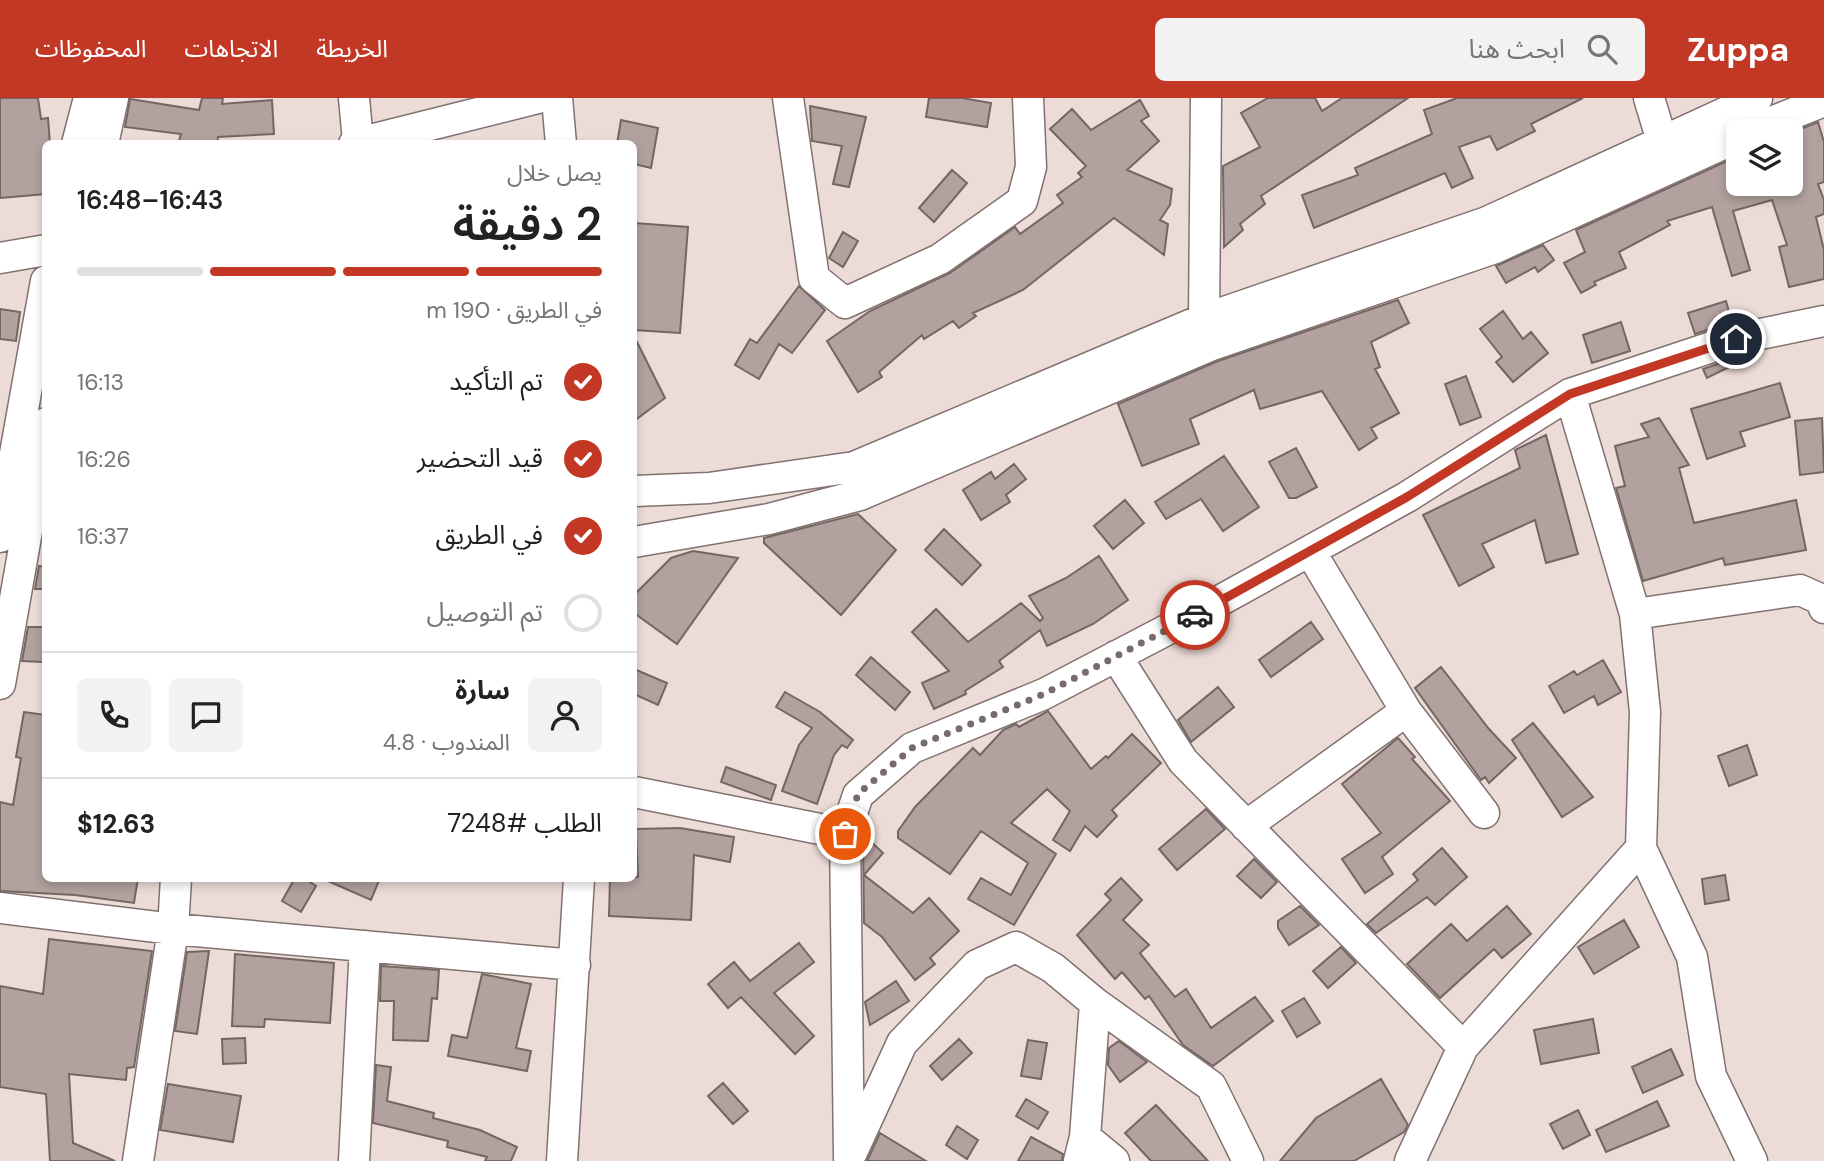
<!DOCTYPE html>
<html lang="ar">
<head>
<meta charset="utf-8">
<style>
	:root { --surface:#fff; --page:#f2f2f2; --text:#222; --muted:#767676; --line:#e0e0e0; --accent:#c33725 }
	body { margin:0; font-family:"DM Sans","Noto Sans Arabic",sans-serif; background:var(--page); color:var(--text); direction:rtl; height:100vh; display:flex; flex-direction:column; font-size:26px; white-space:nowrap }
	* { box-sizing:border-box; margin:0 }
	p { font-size:23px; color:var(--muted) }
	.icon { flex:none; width:38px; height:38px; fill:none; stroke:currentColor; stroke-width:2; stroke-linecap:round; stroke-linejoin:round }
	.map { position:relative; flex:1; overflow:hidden; direction:ltr }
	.details { position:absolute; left:42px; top:42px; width:595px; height:742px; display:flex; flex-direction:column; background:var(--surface); border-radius:10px; box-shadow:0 4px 10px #0003; direction:rtl }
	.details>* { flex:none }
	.fabs { position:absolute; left:1726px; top:21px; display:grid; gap:14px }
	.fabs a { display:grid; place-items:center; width:77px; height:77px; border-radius:10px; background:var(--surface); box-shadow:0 4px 10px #0003; font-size:35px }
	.pin { position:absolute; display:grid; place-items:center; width:60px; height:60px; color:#fff; margin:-30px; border:4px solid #fff; border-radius:50%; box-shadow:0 2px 7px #0007 }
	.courier { position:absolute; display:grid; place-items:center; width:70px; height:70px; margin:-35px; border:5px solid #c33725; border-radius:50%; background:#fff; color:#222; box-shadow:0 2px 9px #0007 }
	.headline em { font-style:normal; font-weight:600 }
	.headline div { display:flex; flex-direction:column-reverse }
	.headline { display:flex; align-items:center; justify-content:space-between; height:119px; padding:0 35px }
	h1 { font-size:46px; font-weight:600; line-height:52px }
	.bar { display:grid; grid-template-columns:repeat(4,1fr); gap:10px 7px; align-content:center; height:84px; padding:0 35px }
	.bar i { height:9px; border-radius:5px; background:var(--line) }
	.bar .current { background:var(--accent) }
	.bar p { grid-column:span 4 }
	.line { display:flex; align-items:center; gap:18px; padding:0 35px; border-top:2px solid var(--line) }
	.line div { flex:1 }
	.round { display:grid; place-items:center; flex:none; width:74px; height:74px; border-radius:10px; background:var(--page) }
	ol { padding:0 35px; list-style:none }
	li { display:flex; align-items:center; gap:21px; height:77px }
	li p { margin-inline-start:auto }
	li .icon { padding:7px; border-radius:50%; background:var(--accent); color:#fff; stroke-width:4 }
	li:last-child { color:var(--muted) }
	li i { width:38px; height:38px; border:4px solid var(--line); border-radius:50% }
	header { display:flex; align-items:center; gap:42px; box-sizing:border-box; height:98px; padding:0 35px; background:var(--accent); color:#fff }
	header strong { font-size:33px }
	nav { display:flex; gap:38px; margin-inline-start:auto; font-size:24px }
	.search { width:490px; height:63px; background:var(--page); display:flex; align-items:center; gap:18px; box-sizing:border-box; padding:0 24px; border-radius:10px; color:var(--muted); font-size:26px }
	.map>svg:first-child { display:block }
	.building { fill:#b2a19e; stroke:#756663; stroke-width:2 }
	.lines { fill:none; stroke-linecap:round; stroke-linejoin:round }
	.minor-casing { stroke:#82726f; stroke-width:33 }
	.minor { stroke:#fff; stroke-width:30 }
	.done { stroke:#776c69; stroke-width:7; stroke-dasharray:0 12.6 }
	.route { stroke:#c33725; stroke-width:9 }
</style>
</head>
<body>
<header>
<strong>Zuppa</strong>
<div class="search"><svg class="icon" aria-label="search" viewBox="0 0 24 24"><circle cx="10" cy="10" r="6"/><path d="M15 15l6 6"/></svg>ابحث هنا</div>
<nav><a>الخريطة</a><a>الاتجاهات</a><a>المحفوظات</a></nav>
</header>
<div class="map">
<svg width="1824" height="1063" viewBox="0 0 1824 1063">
	<rect width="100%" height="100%" fill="#eddbd7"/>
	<path class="building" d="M0,0H38L41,21L48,20L50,46H46V96L0,100Z
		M202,0H223L222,6L272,2L274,36L218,39L217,46H178L181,36L125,29L130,1L199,12Z
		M929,0H962L991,5L987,29L926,19Z
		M1268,0H1315L1322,13L1342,0H1408L1261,98L1265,106L1240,126L1243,132L1224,149L1223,68L1260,49L1241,15Z
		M1457,0H1583L1531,26L1535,33L1497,52L1490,38L1459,49L1473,80L1452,90L1445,75L1314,130L1302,97L1358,77L1355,70L1432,36L1424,12Z
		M1140,2L1149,18L1141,23L1159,43L1127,72L1172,91L1170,107L1160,122L1168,126L1164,157L1114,120L1023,192L973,215L976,218L959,230L953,223L924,241L922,237L879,274L882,279L858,294L827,243L870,213L950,175L1015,129L1020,136L1063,105L1057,97L1082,79L1078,75L1086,68L1050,31L1072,11L1091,32Z
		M810,8L866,19L849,89L833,86L842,48L812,43Z
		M621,22L658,30L651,70L634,66V46H617Z
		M1818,24L1824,44V84L1818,86L1824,102V116L1816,119L1824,152V181L1789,189L1779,149L1787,147L1772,102L1733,113L1750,172L1732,178L1712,109L1667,123L1670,127L1619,154L1626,170L1594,184L1596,187L1581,195L1564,165L1585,154L1576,132L1738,58V86H1790V35Z
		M952,72L967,85L934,124L919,110Z
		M634,125L688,129L680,235L634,232Z
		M843,134L858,143L843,169L829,160Z
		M1543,147L1554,162L1538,174L1535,169L1506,185L1496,168Z
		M799,188L825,212L792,255L779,246L759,281L735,267L750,241L757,245Z
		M1398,202L1409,225L1371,244L1380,269L1375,271L1399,315L1371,330L1377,340L1359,352L1322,293L1260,311L1254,292L1190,321L1199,346L1142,368L1118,306L1218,263Z
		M1726,203L1732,224L1695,236L1688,215Z
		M0,211L20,214L16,243L0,241Z
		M1503,213L1523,241L1531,234L1548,255L1513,284L1496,264L1502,259L1480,231Z
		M1621,224L1630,253L1592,265L1583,237Z
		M634,238L665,300L634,323Z
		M1762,253L1707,280L1703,271L1741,258Z
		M1466,278L1481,319L1460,327L1445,286Z
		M1780,285L1790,319L1740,334L1745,348L1707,361L1691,311Z
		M1659,320L1689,367L1679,370L1694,425L1796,402L1806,452L1725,467L1723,460L1643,483L1616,390L1625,388L1615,348L1649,339L1641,326Z
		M1822,320L1824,374L1800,377L1795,323Z
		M1546,337L1578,456L1546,465L1535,422L1482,446L1494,469L1459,488L1423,417L1520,370L1515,352Z
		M1296,350L1317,389L1296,400H1289L1269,364Z
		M1224,358L1259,409L1223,433L1201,401L1166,421L1155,404Z
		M1014,366L1026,381L1006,397L1010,404L981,422L963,392L991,374L995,381Z
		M1125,402L1144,425L1113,451L1094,428Z
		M858,416L896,452L841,517L764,445V440Z
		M944,431L981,467L962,487L925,452Z
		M693,453L738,460L677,546L634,515V497L671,460Z
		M1099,458L1128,502L1093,526L1047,548L1040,532L999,563L1003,569L965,593L966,596L934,611L922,585L949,573L912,534L936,511L968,544L1021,505L1040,523L1043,520L1029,498L1066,480Z
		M39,468L46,469V491H35Z
		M1311,524L1323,541L1271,579L1259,562Z
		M28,529H45L43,564L22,563Z
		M871,559L910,594L895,612L856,577Z
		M1603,562L1621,594L1598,607L1594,598L1564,615L1549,588L1574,573L1577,577Z
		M1441,569L1489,631L1516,660L1489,685L1485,679L1481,682L1415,590Z
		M634,571L667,585L658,607L634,596Z
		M1218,589L1234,609L1191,644L1178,622Z
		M785,594L820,614L853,642L847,650L842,647L834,657L817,706L782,693L799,647L812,630L776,609Z
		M1048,613L1091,671L1106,658L1108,660L1132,636L1161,665L1112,712L1117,718L1097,739L1085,728L1070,753L1053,742L1070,713L1047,691L1011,725L1056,756L1014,827L968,801L981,780L1011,797L1028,765L981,733L950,776L898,740V733L915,709L973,650L980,657L1003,632L1016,626L1019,629Z
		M24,614L46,617V780H138L134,805L75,797L0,793V704L13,707L21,660L16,659Z
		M1533,625L1593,699L1562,719L1512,642Z
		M1398,640L1415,659L1412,661L1450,703L1382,759L1393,776L1365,795L1342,761L1381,735L1342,686Z
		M1747,647L1757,677L1729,688L1718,658Z
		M726,669L776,687L771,702L721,684Z
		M1206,711L1225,731L1177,772L1159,751Z
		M680,730L734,739L730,764L694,757L691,822L609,818L610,780L638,779L636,731Z
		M863,736L883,755L864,777L913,815L929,800L959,833L930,860L935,866L915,882L882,839L864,825Z
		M1442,750L1467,779L1435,807L1427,799L1376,835L1367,826L1418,782L1413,776Z
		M1254,761L1277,784L1261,800L1237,778Z
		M1725,777L1729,802L1705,806L1702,781Z
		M295,780H304L316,788L301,814L282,803Z
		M321,780H380L371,802Z
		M1121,780L1142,802L1123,822L1149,847L1140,855L1175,899L1186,891L1211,930L1255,899L1273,923L1213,968L1183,947L1149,898L1145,901L1122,874L1115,881L1077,837L1111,802L1105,796Z
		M1300,808L1319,827L1289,847L1278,830V823Z
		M1507,808L1531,836L1502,860L1494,851L1440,900L1407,866L1451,826L1467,843Z
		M1624,822L1639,849L1594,876L1578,849Z
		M49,841L152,853L134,969L127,970L126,982L69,976L73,1045L115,1063H50L46,996L0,989V888L43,896Z
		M799,845L814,864L774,895L814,938L795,956L741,899L728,910L708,886L734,864L750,883Z
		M1341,849L1356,865L1328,890L1313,873Z
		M209,853L197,936L175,933L187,854Z
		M235,856L334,865L330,925L265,921L264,929L232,928Z
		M381,868L439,872L437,901L432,900L428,943L393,942L394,903H380Z
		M482,876L531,886L516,950L531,953L527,973L448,958L452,937L467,940Z
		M896,883L909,903L870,927L865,904Z
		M1304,900L1320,925L1297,939L1282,913Z
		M1593,921L1599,955L1541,966L1534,932Z
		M245,940L246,965L223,966L222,941Z
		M959,941L972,955L942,982L930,968Z
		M1028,942L1047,945L1041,981L1021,978Z
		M1119,943L1147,964L1120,984L1108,967L1109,950Z
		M1671,951L1683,977L1643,995L1632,969Z
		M376,967L391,969L387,1003L434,1015L433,1020L480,1032L517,1049L511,1063H485L487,1059L447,1049L448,1043L373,1025Z
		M1381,981L1408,1027L1404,1034L1354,1063H1280L1316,1020Z
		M723,985L748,1013L733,1026L708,998Z
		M168,986L241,998L233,1044L160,1032Z
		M1026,1001L1048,1014L1038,1031L1016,1018Z
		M1657,1003L1669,1028L1606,1054L1596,1032Z
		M1156,1007L1208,1063H1151L1125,1035Z
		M1578,1012L1590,1037L1563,1051L1550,1026Z
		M957,1028L978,1042L967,1061L946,1047Z
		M880,1035L926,1063H867Z
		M1031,1039L1063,1056L1062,1063H1018Z"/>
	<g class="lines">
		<g class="minor-casing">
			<path id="minor" d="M354,0L358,44
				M557,0L561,46
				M788,0L814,180L845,205L940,161L1022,103L1031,69L1028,0
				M1206,0L1204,221L1209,237
				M1649,0L1662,43
				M1749,33L1824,3
				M77,46L89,0
				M103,46L113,0
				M354,46L538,0
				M0,160L46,152
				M1570,296L1635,516L1645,614L1641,750L1692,859L1711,978L1752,1063
				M634,393L709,390L854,369L1204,221L1487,124L1757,0
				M0,439L46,183
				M634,444L769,421L860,397L1212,247L1495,150L1738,39
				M1310,453L1406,613L1484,715
				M1635,516L1800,492L1820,501L1824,510
				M1116,558L1183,663L1463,949
				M0,586L46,325
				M634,694L845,736
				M1246,728L1406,613
				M0,810L173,831L575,867
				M1085,1039L1114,1063
				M852,1054L902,945L977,867L1016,849L1053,870L1095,905L1211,988L1248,1063
				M849,1060L845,736L858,697L912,650L1044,596L1176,527L1407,399L1570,296L1736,241L1824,223
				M138,1063L173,831L176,780
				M354,1063L365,848
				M562,1063L579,780
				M1079,1063L1085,1039L1095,905
				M1410,1063L1463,949L1641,750"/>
		</g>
		<use href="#minor" class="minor"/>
	</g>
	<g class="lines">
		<path class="done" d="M845,736L858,696L912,650L1044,596L1195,517"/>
		<path class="route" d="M1195,517L1407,399L1570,296L1736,241"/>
	</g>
</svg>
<div class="fabs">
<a><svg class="icon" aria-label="layers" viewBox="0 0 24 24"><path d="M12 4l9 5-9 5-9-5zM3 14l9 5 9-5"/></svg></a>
</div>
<div class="pin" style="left:845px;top:736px;background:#ea580c"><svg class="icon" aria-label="bag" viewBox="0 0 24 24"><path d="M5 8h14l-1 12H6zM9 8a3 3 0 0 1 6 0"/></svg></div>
<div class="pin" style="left:1736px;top:241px;background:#1f2937"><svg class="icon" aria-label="home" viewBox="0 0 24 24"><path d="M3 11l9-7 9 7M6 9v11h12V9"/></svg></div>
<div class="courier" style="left:1195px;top:517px"><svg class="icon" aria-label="car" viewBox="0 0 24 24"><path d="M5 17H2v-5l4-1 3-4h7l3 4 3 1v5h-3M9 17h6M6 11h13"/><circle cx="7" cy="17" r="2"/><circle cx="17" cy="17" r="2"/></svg></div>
<section class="details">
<div class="headline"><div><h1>2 دقيقة</h1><p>يصل خلال</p></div><em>16:43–16:48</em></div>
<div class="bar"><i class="current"></i><i class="current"></i><i class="current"></i><i></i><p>في الطريق · 190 m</p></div>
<ol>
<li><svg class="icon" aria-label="check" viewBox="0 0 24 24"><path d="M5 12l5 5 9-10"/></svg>تم التأكيد<p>16:13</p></li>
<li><svg class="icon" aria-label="check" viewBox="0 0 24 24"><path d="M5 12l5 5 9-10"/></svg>قيد التحضير<p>16:26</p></li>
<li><svg class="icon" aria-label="check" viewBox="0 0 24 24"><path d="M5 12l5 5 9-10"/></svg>في الطريق<p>16:37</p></li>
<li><i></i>تم التوصيل</li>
</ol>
<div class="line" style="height:126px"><a class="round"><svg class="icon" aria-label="person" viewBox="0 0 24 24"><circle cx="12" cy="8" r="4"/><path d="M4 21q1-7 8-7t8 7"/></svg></a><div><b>سارة</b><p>المندوب · 4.8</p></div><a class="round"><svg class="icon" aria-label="chat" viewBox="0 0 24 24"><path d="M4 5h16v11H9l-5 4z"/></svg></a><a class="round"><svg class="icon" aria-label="phone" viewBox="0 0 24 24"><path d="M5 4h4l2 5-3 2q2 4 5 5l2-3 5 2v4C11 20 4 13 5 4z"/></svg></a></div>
<div class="line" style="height:91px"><div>الطلب #7248</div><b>$12.63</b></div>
</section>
</div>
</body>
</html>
